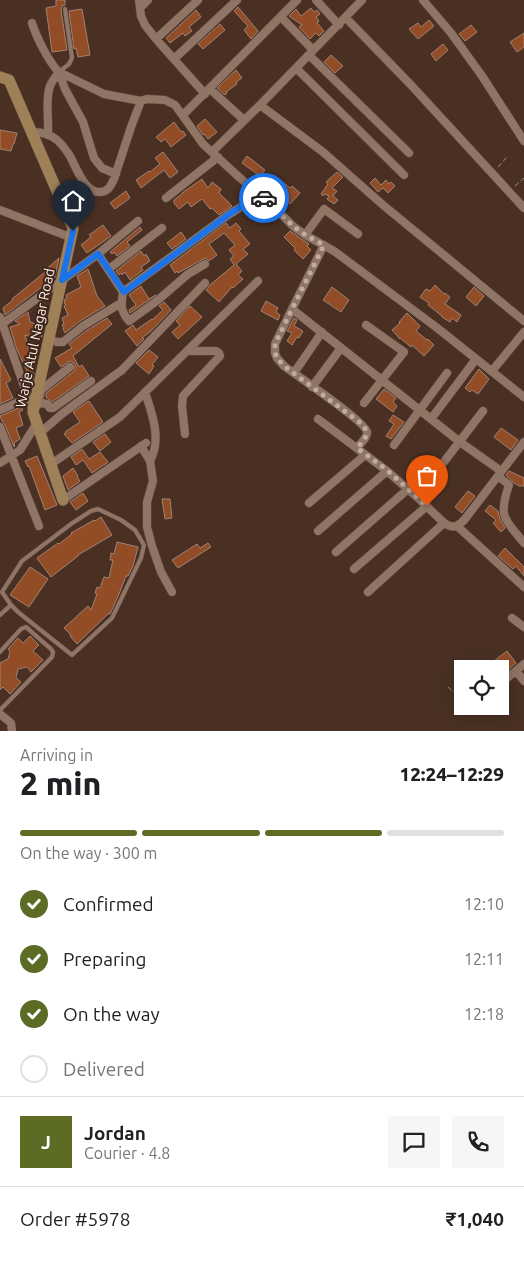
<!DOCTYPE html>
<html lang="en">
<head>
<meta charset="utf-8">
<style>
	:root { --surface:#fff; --page:#f6f6f6; --text:#202124; --muted:#757577; --line:#e0e0e0; --accent:#5c6c24 }
	body { margin:0; font-family:Ubuntu,sans-serif; background:var(--page); color:var(--text); height:100vh; display:flex; flex-direction:column; font-size:19px; white-space:nowrap }
	* { box-sizing:border-box; margin:0 }
	p { font-size:16px; color:var(--muted) }
	.icon { flex:none; width:28px; height:28px; fill:none; stroke:currentColor; stroke-width:2; stroke-linecap:round; stroke-linejoin:round }
	.map { position:relative; height:731px; overflow:hidden }
	.details { display:flex; flex-direction:column; background:var(--surface); flex:1 }
	.details>* { flex:none }
	.fabs { position:absolute; left:454px; top:660px; display:grid; gap:10px }
	.fabs a { display:grid; place-items:center; width:55px; height:55px; border-radius:0px; background:var(--surface); box-shadow:0 2px 12px #0003; font-size:25px }
	.pin { position:absolute; display:grid; place-items:center; width:42px; height:42px; color:#fff; margin:-51px -21px; border-radius:50% 50% 50% 0; rotate:-45deg; box-shadow:0 0 5px #0007 }
	.pin .icon { rotate:45deg }
	.courier { position:absolute; display:grid; place-items:center; width:50px; height:50px; margin:-25px; border:4px solid #1a73e8; border-radius:50%; background:#fff; color:#222; box-shadow:0 1px 6px #0007 }
	.summary em { font-style:normal; font-weight:800 }
	.summary div { display:flex; flex-direction:column-reverse }
	.summary { display:flex; align-items:center; justify-content:space-between; height:85px; padding:0 20px }
	h1 { font-size:32px; font-weight:800; line-height:38px }
	.bar { display:grid; grid-template-columns:repeat(4,1fr); gap:8px 5px; align-content:center; height:60px; padding:0 20px }
	.bar i { height:6px; border-radius:4px; background:var(--line) }
	.bar .active { background:var(--accent) }
	.bar p { grid-column:span 4 }
	.line { display:flex; align-items:center; gap:12px; padding:0 20px; border-top:1px solid var(--line) }
	.line div { flex:1 }
	.round { display:grid; place-items:center; flex:none; width:52px; height:52px; border-radius:0px; background:var(--page) }
	ol { padding:0 20px; list-style:none }
	li { display:flex; align-items:center; gap:15px; height:55px }
	li p { margin-inline-start:auto }
	li .icon { padding:5px; border-radius:50%; background:var(--accent); color:#fff; stroke-width:4 }
	li:last-child { color:var(--muted) }
	li i { width:28px; height:28px; border:2px solid var(--line); border-radius:50% }
	.map>svg:first-child { display:block }
	.building { fill:#924d27; stroke:#a08274 }
	.lines { fill:none; stroke-linecap:round; stroke-linejoin:round }
	.lane-casing { stroke:#604b41; stroke-width:5 }
	.street-casing { stroke:#604b41; stroke-width:9 }
	.secondary-casing { stroke:#604b41; stroke-width:12 }
	.path { stroke:#9f8b81; stroke-width:1; stroke-dasharray:5 2.5; stroke-linecap:butt }
	.lane { stroke:#907466; stroke-width:4 }
	.street { stroke:#907466; stroke-width:8 }
	.secondary { stroke:#9f8158; stroke-width:11 }
	.done { stroke:#bfada4; stroke-width:5; stroke-dasharray:0 9 }
	.route { stroke:#1a73e8; stroke-width:6 }
	.labels { text-anchor:middle; stroke-width:4; stroke-linejoin:round; paint-order:stroke }
	.street-label { font-size:14px; fill:#fef0ea; stroke:#3e261a }
</style>
</head>
<body>
<div class="map">
<svg width="524" height="731" viewBox="0 0 524 731">
	<rect width="100%" height="100%" fill="#493023"/>
	<path class="building" d="M56,0H65V5L62,6L61,10L67,50L52,52L46,8L56,6Z
		M238,7L258,31L251,39L244,30L248,26L234,11Z
		M311,8L314,12L317,10L320,14L316,17L319,21L317,23L324,31L319,36L316,33L310,39L299,27L302,25L289,16L296,9L301,16Z
		M82,9L90,55L78,57L76,48L74,49L69,11Z
		M196,10L201,17L189,27L192,31L185,36L183,33L170,43L166,38Z
		M429,20L434,26L418,39L409,29L418,23L421,27Z
		M220,24L225,30L203,49L198,44Z
		M471,25L477,32L465,41L459,34Z
		M524,33V47L517,52L510,42Z
		M443,44L448,50L436,61L431,54Z
		M331,55L343,66L335,73L324,62Z
		M236,70L242,78L236,82L237,84L226,92L227,93L225,95L217,88Z
		M205,119L217,132L208,139L204,134L203,135L197,126Z
		M174,122L181,132L183,131L186,135L171,147L165,139L161,142L156,137Z
		M0,130L17,133L14,144H13L11,151L0,149Z
		M163,152L178,172L170,178L164,170L141,188L136,180L149,171L150,172L160,164L155,158Z
		M247,156L265,170L260,176L242,163Z
		M337,172L343,177L332,188L337,191L333,196L338,200L334,204L327,199L329,196L325,194L323,196L321,194L328,184L326,182Z
		M375,178L381,185L386,180L389,184L391,182L395,186L388,193L383,188L378,192L370,183Z
		M202,179L208,188L212,182L221,189L219,193L232,206L219,215L212,208L210,209L202,199L191,207L188,202L179,209L174,203V200L183,193H182Z
		M283,182L290,188L292,186L300,193L290,204L280,195L275,200L271,197Z
		M126,191L130,198L115,209L110,203Z
		M226,223L230,228L236,223L241,229L239,231L250,244L243,249L248,254L236,264L242,271L238,275L243,279L233,288L232,287L219,302L206,290L211,284L234,265L230,259L234,256L229,250L235,245L224,233L209,244L217,255L209,261L205,258L203,259L178,273L177,271L175,273L170,265Z
		M103,225L111,236L87,253L81,245L91,237L89,235Z
		M140,227L142,230L127,242L130,246L117,256L114,252L112,254L110,252Z
		M290,231L309,244L307,246L311,250L303,259L294,250L295,248L284,237Z
		M181,232L186,239L172,249L167,243Z
		M141,251L144,256L146,254L150,261L141,267L143,270L130,280L125,272L122,275L121,273L119,275L116,271Z
		M59,258L55,277L5,315L3,308L13,300L12,299L45,272L44,271Z
		M88,269L97,296L105,306L80,321L65,333L63,329L64,328L62,325L64,324L62,318L68,315L64,306L66,305L64,303L65,299L67,298L66,295L81,287L77,276Z
		M435,285L444,294L445,293L450,297L445,304L461,315L457,322L452,318L450,322L442,317V316L428,305L429,303L420,297L426,289L430,291Z
		M141,286L149,299L156,295L130,313L129,310L136,305L129,295Z
		M332,287L349,300L341,312L323,300Z
		M474,287L484,296L476,306L466,297Z
		M266,301L278,308L276,312L280,315L278,320L261,311Z
		M164,302L171,310L151,331L142,338L144,339L137,346L125,331L133,325L136,330L152,319V320L163,310L159,306Z
		M190,306L202,317L178,339L172,332L180,325L176,321Z
		M28,312L30,322L39,325L41,319L45,321L41,340L25,335L29,351L33,349L37,358L36,363L30,365L34,374L31,388L26,374L28,373L17,350L10,327L20,324L15,321Z
		M407,313L420,326L416,331L427,340L428,339L434,345L424,356L412,345L411,347L400,338V339L392,330L400,323L399,322Z
		M107,318L112,324L73,356L79,367L82,365L89,376L52,402L47,398L46,397V393L74,371L75,369V364L70,361L61,367L55,358L72,348L69,344L86,331Z
		M294,318L297,320L294,326L303,331L299,338L297,337L292,345L287,341L292,333L287,331Z
		M149,350L158,357L152,365L154,366L149,374L136,363Z
		M0,359L11,380L6,383L13,398L0,404Z
		M479,369L489,379L478,394L472,390L470,392L465,388Z
		M384,389L396,398L393,402L397,406L393,412L376,399Z
		M89,401L103,422L72,443L64,434L66,433L65,432L80,422L73,412Z
		M21,407L23,410L19,412L23,425L16,428L20,439L14,443L15,446L14,447L5,425L2,421L0,416Z
		M393,415L404,422L391,439L386,436L394,424L389,421Z
		M501,428L518,440L511,450L494,437Z
		M105,434L111,442L100,451L93,442Z
		M82,449L89,459L100,452L108,462L92,473L83,460L76,465L71,457Z
		M37,456L57,505L45,510L29,466L28,467L25,461Z
		M73,468L78,476L77,477L80,481L68,490L63,476Z
		M509,471L524,478V486H519L514,483L506,475Z
		M468,491L475,496L462,513L455,507Z
		M83,493L88,501L76,510L70,502Z
		M162,499H170L172,518L165,519Z
		M490,505L498,511L500,519L505,528L501,532L493,523L496,520L485,511Z
		M101,517L112,535L78,555V556L51,577L37,558L58,543L59,544L72,534L71,533L94,520L95,521Z
		M117,542L138,547L133,566L128,576H126L119,594L110,614H108L77,644L70,636L71,635L64,628L88,606L91,610L97,594L95,593L97,587L100,588L104,577L109,578L113,560H110L111,553L114,554Z
		M208,543L211,547L178,568L172,560L197,544L200,548Z
		M505,548L524,567V576L516,566L513,569L498,556Z
		M30,567L48,579L29,607L10,595Z
		M30,636L39,645L33,651L43,660L31,672L27,667L18,669L16,678L21,682L10,694L3,687L0,690V663L8,659L10,652L8,649L18,638L23,643Z
		M507,651L516,663L500,677V669H492L497,665L494,661Z"/>
	<g class="lines">
		<g class="lane-casing">
			<path id="lane" d="M59,72L69,64L72,58L65,9
				M98,509L121,520L135,530L144,545L141,558L112,618L72,655L18,612L11,605L2,592L22,561L71,524L91,511Z
				M0,615L11,605
				M0,652L21,629L26,627L51,649L53,652L52,657L0,710"/>
		</g>
		<g class="street-casing">
			<path id="street" d="M139,0L141,16L145,25L156,39L205,94
				M316,0L339,25
				M423,0L451,33L482,76L524,141
				M140,8L148,0
				M281,17L313,50
				M346,18L411,85L524,208
				M32,23C36,36 49,63 59,72L104,94L141,101L147,99L165,100L175,105L203,144L240,178L272,205L294,227L307,236L334,251L436,327L524,397
				M156,39L198,0
				M309,55L409,153
				M174,59L237,0
				M296,68L404,175
				M59,72L65,89L83,122L94,158L102,168L116,174
				M210,89L244,120
				M260,105L323,152L383,205L524,321
				M183,115L297,0
				M32,132C41,132 50,134 57,140C62,144 66,150 70,156C76,167 85,194 101,192C109,191 111,185 114,179L131,127L141,101
				M48,135C49,120 45,99 50,86C52,81 56,76 59,72
				M212,152L260,105L362,0
				M166,198L218,157
				M0,210L67,236H72
				M305,235L324,209L358,234
				M324,245L292,309L275,344V353L277,358L284,366C296,375 366,422 367,432C368,437 360,444 357,448
				M98,254L123,292
				M205,264L188,274L158,300L129,321C120,310 121,305 123,292L228,215L260,195
				M109,269L162,228
				M292,309L460,442L501,471
				M0,317L33,412
				M2,324L98,254L138,221
				M49,339L57,342H63L83,326L121,303
				M492,371L524,332
				M294,373L322,332
				M312,387L341,348
				M145,392C152,414 162,439 150,461
				M40,396L41,390L70,367
				M364,403L404,352L366,325
				M34,407L41,403L47,404L50,408H53L91,381
				M0,410L28,398
				M318,419L387,471L417,497L444,523C453,529 458,527 465,519L524,442
				M431,419L476,359
				M0,427L39,526
				M40,433L63,413L122,370L205,283
				M185,434L182,406L183,396L220,356L219,353L216,351H188
				M394,445L447,373
				M141,446L150,461L153,481L147,502V527L152,546L161,572L172,592
				M0,463L20,450L37,423
				M51,464L120,417L258,281
				M498,476L509,485C498,517 504,518 524,543
				M417,497L483,411
				M63,500L146,443
				M309,503L365,455
				M457,526L524,587
				M318,531L387,471
				M336,552L408,489
				M354,569L427,506
				M368,592L444,523
				M512,618L524,627
				M516,671L524,681
				M500,684L524,664
				M470,707V706
				M0,714L11,723L12,731"/>
		</g>
		<g class="secondary-casing">
			<path id="secondary" d="M0,77L9,80L73,228L33,412L63,500"/>
		</g>
		<path class="path" d="M498,167L507,157
			M515,186L524,178
			M448,687L462,700"/>
		<use href="#lane" class="lane"/>
		<use href="#street" class="street"/>
		<use href="#secondary" class="secondary"/>
	</g>
	<g class="lines">
		<path class="done" d="M264,198L294,227L307,236L324,245L292,309L275,344V353L277,358L284,366L362,424C371,434 364,440 357,448L387,470L427,506"/>
		<path class="route" d="M73,231L62,280L98,254L124,292L228,215L260,194L264,198"/>
	</g>
	<g class="labels">
		<g class="street-label">
			<text transform="translate(35 338) rotate(-78)" y="5">Warje Atul Nagar Road</text>
		</g>
	</g>
</svg>
<div class="fabs">
<a><svg class="icon" aria-label="locate" viewBox="0 0 24 24"><circle cx="12" cy="12" r="6"/><path d="M12 2v4M12 18v4M2 12h4M18 12h4"/></svg></a>
</div>
<div class="pin" style="left:427px;top:506px;background:#ea580c"><svg class="icon" aria-label="bag" viewBox="0 0 24 24"><path d="M5 8h14l-1 12H6zM9 8a3 3 0 0 1 6 0"/></svg></div>
<div class="pin" style="left:73px;top:231px;background:#1f2937"><svg class="icon" aria-label="home" viewBox="0 0 24 24"><path d="M3 11l9-7 9 7M6 9v11h12V9"/></svg></div>
<div class="courier" style="left:264px;top:198px"><svg class="icon" aria-label="car" viewBox="0 0 24 24"><path d="M5 17H2v-5l4-1 3-4h7l3 4 3 1v5h-3M9 17h6M6 11h13"/><circle cx="7" cy="17" r="2"/><circle cx="17" cy="17" r="2"/></svg></div>
</div>
<section class="details">
<div class="summary"><div><h1>2 min</h1><p>Arriving in</p></div><em>12:24–12:29</em></div>
<div class="bar"><i class="active"></i><i class="active"></i><i class="active"></i><i></i><p>On the way · 300 m</p></div>
<ol>
<li><svg class="icon" aria-label="check" viewBox="0 0 24 24"><path d="M5 12l5 5 9-10"/></svg>Confirmed<p>12:10</p></li>
<li><svg class="icon" aria-label="check" viewBox="0 0 24 24"><path d="M5 12l5 5 9-10"/></svg>Preparing<p>12:11</p></li>
<li><svg class="icon" aria-label="check" viewBox="0 0 24 24"><path d="M5 12l5 5 9-10"/></svg>On the way<p>12:18</p></li>
<li><i></i>Delivered</li>
</ol>
<div class="line" style="height:90px"><b class="round" style="background:var(--accent);color:#fff">J</b><div><b>Jordan</b><p>Courier · 4.8</p></div><a class="round"><svg class="icon" aria-label="chat" viewBox="0 0 24 24"><path d="M4 5h16v11H9l-5 4z"/></svg></a><a class="round"><svg class="icon" aria-label="phone" viewBox="0 0 24 24"><path d="M5 4h4l2 5-3 2q2 4 5 5l2-3 5 2v4C11 20 4 13 5 4z"/></svg></a></div>
<div class="line" style="height:65px"><div>Order #5978</div><b>₹1,040</b></div>
</section>
</body>
</html>
